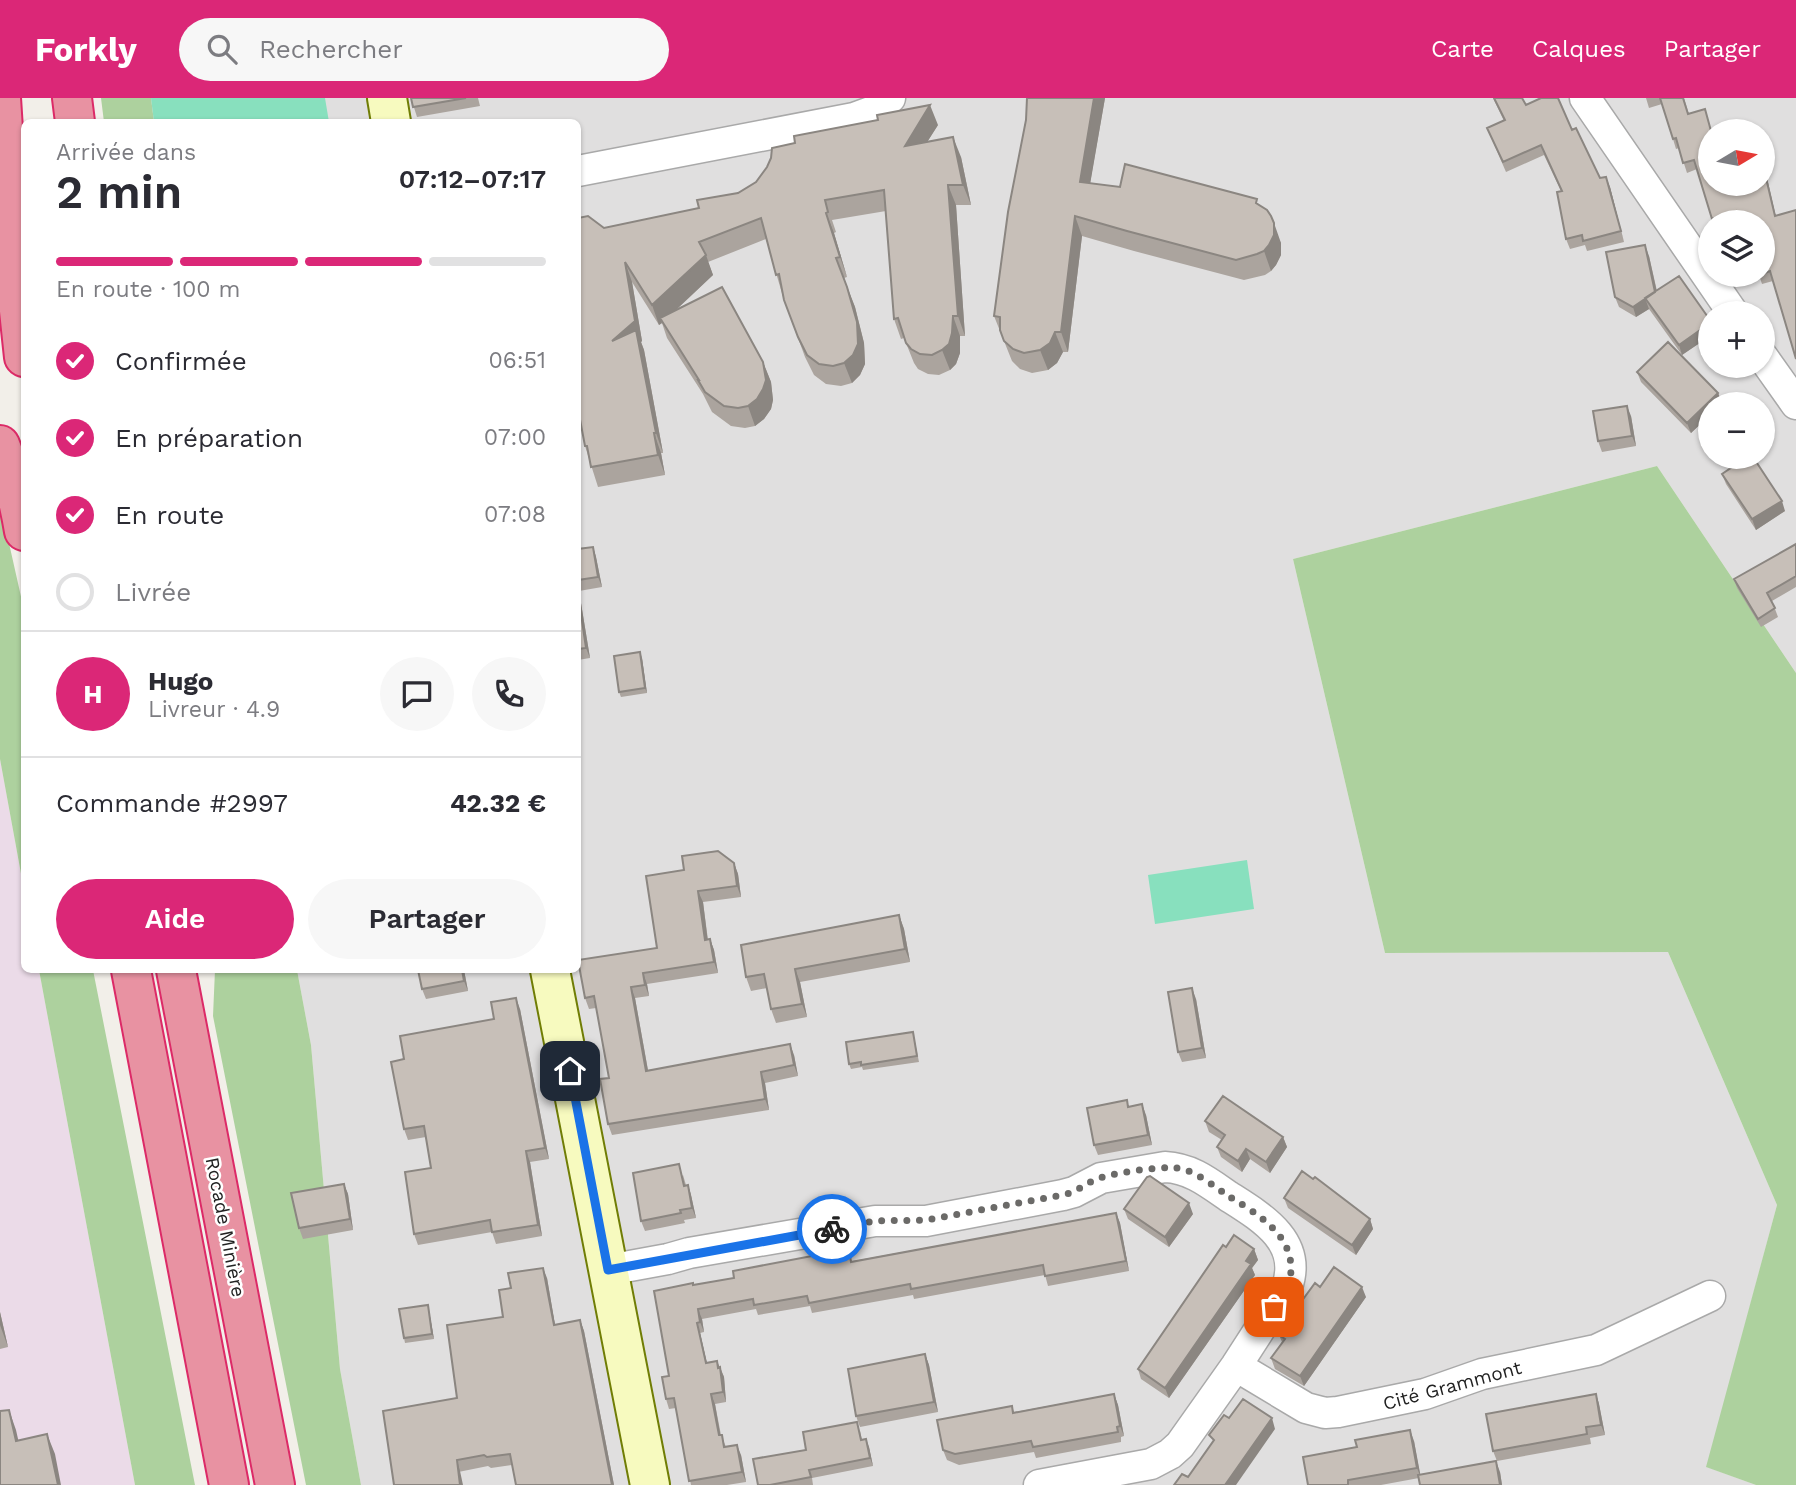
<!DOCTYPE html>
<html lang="fr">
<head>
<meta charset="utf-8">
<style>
	:root { --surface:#fff; --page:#f7f7f7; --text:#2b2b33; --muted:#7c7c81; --line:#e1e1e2; --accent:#db2777 }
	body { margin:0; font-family:"Work Sans",sans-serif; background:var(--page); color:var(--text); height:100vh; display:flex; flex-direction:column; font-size:26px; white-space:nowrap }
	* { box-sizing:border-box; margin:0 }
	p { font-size:23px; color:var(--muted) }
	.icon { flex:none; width:38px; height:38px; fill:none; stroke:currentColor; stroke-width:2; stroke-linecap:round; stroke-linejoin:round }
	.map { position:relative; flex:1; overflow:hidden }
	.sheet { position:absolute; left:21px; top:21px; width:560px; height:854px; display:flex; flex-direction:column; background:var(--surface); border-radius:10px; box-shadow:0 2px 5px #0004 }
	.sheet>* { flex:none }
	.needle { width:46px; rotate:80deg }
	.controls { position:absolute; left:1698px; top:21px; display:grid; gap:14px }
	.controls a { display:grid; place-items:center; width:77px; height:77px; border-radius:50%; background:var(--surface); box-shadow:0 2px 5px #0004; font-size:35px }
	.pin { position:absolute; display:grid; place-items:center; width:60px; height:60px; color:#fff; margin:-30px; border-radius:14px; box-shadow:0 4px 10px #0006 }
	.courier { position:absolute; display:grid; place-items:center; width:70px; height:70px; margin:-35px; border:5px solid #1a73e8; border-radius:50%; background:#fff; color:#222; box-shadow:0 2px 9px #0007 }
	.summary em { font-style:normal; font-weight:600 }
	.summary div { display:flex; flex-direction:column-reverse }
	.summary { display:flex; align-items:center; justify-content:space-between; height:119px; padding:0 35px }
	h1 { font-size:46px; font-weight:600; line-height:52px }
	.bar { display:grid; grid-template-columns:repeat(4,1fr); gap:10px 7px; align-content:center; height:84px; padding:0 35px }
	.bar i { height:9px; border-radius:5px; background:var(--line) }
	.bar .current { background:var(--accent) }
	.bar p { grid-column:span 4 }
	.line { display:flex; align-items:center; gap:18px; padding:0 35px; border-top:2px solid var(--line) }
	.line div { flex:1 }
	.round { display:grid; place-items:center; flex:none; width:74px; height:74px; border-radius:37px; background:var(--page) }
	ol { padding:0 35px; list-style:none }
	li { display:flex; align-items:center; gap:21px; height:77px }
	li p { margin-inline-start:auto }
	li .icon { padding:7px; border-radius:50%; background:var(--accent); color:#fff; stroke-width:4 }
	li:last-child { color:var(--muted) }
	li i { width:38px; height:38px; border:4px solid var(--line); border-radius:50% }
	.action { display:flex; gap:14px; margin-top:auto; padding:14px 35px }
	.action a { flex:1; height:80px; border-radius:42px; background:var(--accent); color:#fff; font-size:28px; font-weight:600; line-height:80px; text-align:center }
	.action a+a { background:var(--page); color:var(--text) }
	header { display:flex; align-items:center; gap:42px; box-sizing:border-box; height:98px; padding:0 35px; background:var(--accent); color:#fff }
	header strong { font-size:33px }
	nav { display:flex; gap:38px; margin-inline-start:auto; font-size:24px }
	.search { width:490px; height:63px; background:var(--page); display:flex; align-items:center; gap:18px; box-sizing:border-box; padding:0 24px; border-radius:38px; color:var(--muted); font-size:26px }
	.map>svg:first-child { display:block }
	.residential { fill:#e0dfdf; fill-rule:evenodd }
	.industrial { fill:#ebdbe8 }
	.forest { fill:#add19e }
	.pitch { fill:#88e0be }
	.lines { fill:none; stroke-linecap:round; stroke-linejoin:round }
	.street-casing { stroke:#a9a9a9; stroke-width:33 }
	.secondary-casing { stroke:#707d05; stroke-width:42 }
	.highway-casing { stroke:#dc2a67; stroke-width:42 }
	.street { stroke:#fff; stroke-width:30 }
	.secondary { stroke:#f7fabf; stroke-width:38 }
	.highway { stroke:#e892a2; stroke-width:38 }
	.wall { fill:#aba49e }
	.shaded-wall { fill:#8b8681 }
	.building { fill:#c7bfb8; stroke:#8b8681; stroke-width:2 }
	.done { stroke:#6b6a68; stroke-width:7; stroke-dasharray:0 12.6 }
	.route { stroke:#1a73e8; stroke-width:9 }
	.labels { text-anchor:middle; stroke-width:5; stroke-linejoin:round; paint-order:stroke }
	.street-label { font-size:19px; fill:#222; stroke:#fff }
</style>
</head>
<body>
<header>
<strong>Forkly</strong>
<div class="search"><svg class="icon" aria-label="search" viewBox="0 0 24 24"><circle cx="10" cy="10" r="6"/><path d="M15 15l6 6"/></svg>Rechercher</div>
<nav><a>Carte</a><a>Calques</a><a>Partager</a></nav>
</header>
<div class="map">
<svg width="1796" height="1387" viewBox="0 0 1796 1387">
	<rect width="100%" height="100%" fill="#f2efe9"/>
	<path class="residential" d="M151,0H1796V575L1657,368L1293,461L1385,855L1668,854L1777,1107L1707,1369L1756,1387H361L340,1271L311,947L297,872H578V24H154ZM1710,33H1762V86H1710ZM1710,124H1762V177H1710ZM1710,215H1762V268H1710ZM1710,306H1762V359H1710Z"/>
	<path class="industrial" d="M0,661L24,792V872H39L135,1387H0Z"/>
	<path class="forest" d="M101,0H151L154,24H104Z
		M1657,368L1796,575V1387H1756L1706,1369L1777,1107L1668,854L1385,855L1293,461Z
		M0,405L24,512V792L0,661Z
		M39,872H93L195,1387H135Z
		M215,872H297L311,947L340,1271L361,1387H306L213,918Z"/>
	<path class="pitch" d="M151,0H325L329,24H154Z
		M1247,762L1254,811L1155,826L1148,777Z"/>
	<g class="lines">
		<g class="street-casing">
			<path id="street" d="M1585,0L1733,215
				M578,73L854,20L876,12L890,0
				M1762,258L1796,306
				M608,1172L668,1161L689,1155L875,1123H926L1063,1097L1074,1094L1101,1080L1165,1069C1190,1070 1208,1084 1228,1098C1261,1119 1303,1143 1287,1189L1236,1268L1180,1347L1170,1356L1151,1366L1039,1387
				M1236,1268L1306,1310L1325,1315L1338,1314L1425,1296L1482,1276L1596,1252L1710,1198"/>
		</g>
		<g class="secondary-casing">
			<path id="secondary" d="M387,0L391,24
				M550,872L650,1387"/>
		</g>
		<g class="highway-casing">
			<path id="highway" d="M1,0L8,110L24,259
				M72,0L75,24
				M0,347C12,375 19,403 24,433
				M131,872L229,1387
				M176,872L275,1387"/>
		</g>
		<use href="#street" class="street"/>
		<use href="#secondary" class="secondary"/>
		<use href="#highway" class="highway"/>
	</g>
	<path class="wall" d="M411,0H478L480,8L417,19Z
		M1027,0H1105L1090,85L1259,107L1281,145V157L1276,167L1271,173L1265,177L1244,182L1134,153L1082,138L1068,254H1063L1057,265L1048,272L1032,275L1020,271L1012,263L994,218L1026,22Z
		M1493,0H1522L1526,7L1572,32L1600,80L1610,89L1624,144L1587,153L1585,147L1570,151L1566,141L1561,93L1544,57L1506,74L1487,30L1504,23Z
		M1646,0H1684L1710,86H1762L1773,183L1762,186L1759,177H1762V124L1739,123L1736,124H1713L1697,71L1687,75L1679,50L1676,51L1673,41L1662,6L1649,10Z
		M938,27L927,44L961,59L971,107H956L965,238H960V255L956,266L950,272L939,277L928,276L918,271L914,265L904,240L901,241L894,221L886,113L832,122L836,134L834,135L847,179L844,180L855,209L864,245L865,266L860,277L852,285L841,288L826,286L814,277L805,259L784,202L766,141L708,164L713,177L675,213L763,264L771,284L773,302L771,311L764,321L755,328L745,330L731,328L712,314L703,296L667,240L662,225L659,227L632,184L642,243L641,244L644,252L663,355H661L665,377L598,389L585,348L604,130L699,110L738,95Z
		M1649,158L1657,193L1710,222V238L1682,257L1649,211L1636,219L1619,209L1615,199Z
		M1637,274L1718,295L1722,305L1721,306H1710V317L1691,335L1641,284Z
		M1631,318L1636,348L1602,354L1598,343Z
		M1722,376L1785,413L1756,432L1726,386Z
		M1796,446V489L1772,503L1778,519L1761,529L1737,490L1734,481Z
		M593,449L596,459L602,489L579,493L590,560L578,562V451Z
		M642,560L647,595L621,599L619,594Z
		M734,765L738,776L741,799L703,804L708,842L710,841L714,852L718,875L647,886L649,898L635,900L648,972L794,957L798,978L765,985L769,1012L612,1037L608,1026L609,980L596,910L589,911L585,900L657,850L646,778Z
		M899,817L904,831L910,864L800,884L807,919L776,925L771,911L767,890L751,893L746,879Z
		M464,872L468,893L426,901L422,891Z
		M1196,901L1206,960L1182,964L1178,954Z
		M520,911L549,1061L530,1064L542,1138L496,1146L492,1134L418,1147L414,1136L431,1070L426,1039L408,1042L404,1031V961L494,921Z
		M913,934L919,964L863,972L862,969L851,971L849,966Z
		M1129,1009L1146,1017L1152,1047L1098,1057L1094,1047Z
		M1205,1023L1283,1039L1287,1049L1270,1075L1250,1061L1242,1074L1221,1059L1217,1049L1222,1042L1209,1034Z
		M683,1077L686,1087H688L691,1097L696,1120L684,1122L685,1125L645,1133L641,1123Z
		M1313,1081L1370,1121L1373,1131L1356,1157L1288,1110L1284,1100Z
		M344,1086L348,1096L353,1132L303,1141L299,1130Z
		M1124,1111L1193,1116L1169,1149L1128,1121Z
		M1116,1115L1120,1125L1129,1173L1048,1188L1045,1177L914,1201L913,1197L812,1215L810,1208L758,1217L756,1211L702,1221L704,1234L700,1235L707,1265L720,1269L724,1279L726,1304L715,1306L721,1337L726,1349L741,1357L746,1384L727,1387H691L676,1310L669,1311L666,1301L669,1278L693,1187L853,1163Z
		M1226,1149L1254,1151L1258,1162L1252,1170L1255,1177L1169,1300L1141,1281L1138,1271Z
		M547,1180L555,1227L580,1222L584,1233L614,1387H516L512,1367L491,1370L488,1368L394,1387L457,1300L503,1219L511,1190Z
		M1320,1189L1366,1199L1304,1288L1275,1271L1271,1260L1282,1244L1279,1237Z
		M429,1213L434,1241L405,1245L404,1240Z
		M0,1214L8,1249L0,1251Z
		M925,1256L929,1267L938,1314L860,1329L856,1318Z
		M1114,1296L1118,1307L1124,1338L1121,1339V1344L1036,1360L1034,1354L959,1367L947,1362L943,1352L1012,1308L1014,1314Z
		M1596,1296L1599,1306L1605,1337L1590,1340L1591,1346L1497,1363L1493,1353Z
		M860,1333L862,1342L869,1349L873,1368L812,1380L813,1387H758L806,1352Z
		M1414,1343L1420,1377L1500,1374L1502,1387H1420L1419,1380L1381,1387H1308Z"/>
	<path class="shaded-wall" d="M1094,0H1105L1087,104L1080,84Z
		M930,7L938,27L912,68L905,48Z
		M953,39L961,59L971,107L963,87Z
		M1762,58L1778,128L1775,118L1762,63Z
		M1606,79L1610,89L1624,144L1621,133Z
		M948,87L956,107L965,238L958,218Z
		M826,115L834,135L847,179L840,159Z
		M1075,118L1082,138L1068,254L1061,234Z
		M1274,125L1281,145V157L1276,167L1271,173L1264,153Z
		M1645,147L1649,158L1659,204L1645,200Z
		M706,157L713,177L663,224L660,220L662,225L659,227L652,207Z
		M625,164L632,184L642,243L641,244L644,252L663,355L656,335L612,243Z
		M847,189L855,209L864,245L865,266L860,277L852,285L844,265Z
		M1645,200L1649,211L1636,219L1633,209Z
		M953,218L960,238V255L956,266L950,272L942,252Z
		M1710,225V238L1682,257L1679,247Z
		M1055,234L1063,254L1057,265L1048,272L1040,252Z
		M763,264L771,284L773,302L771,311L764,321L755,328L748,308Z
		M1718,295L1722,305L1721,306H1710V317L1691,335L1687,325Z
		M1627,308L1631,318L1636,348L1632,338Z
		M654,335L661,355L665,377L658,357Z
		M1782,403L1785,413L1756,432L1752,421Z
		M593,449L596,459L602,489L598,479Z
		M578,488L579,493L590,560L586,550L578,495Z
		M640,554L642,560L647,595L645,590Z
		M734,765L738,776L741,799L737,788Z
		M698,793L703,804L709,853L705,842Z
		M899,817L904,831L910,864L905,851Z
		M710,841L714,852L718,875L714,864Z
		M795,871L800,884L807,919L802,906Z
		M462,872H464L468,893L464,883Z
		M643,875L647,886L649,898L645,887Z
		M631,889L635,900L650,984L646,973Z
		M1192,890L1196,901L1206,960L1202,950Z
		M516,900L520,911L549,1061L545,1050Z
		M790,946L794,957L798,978L794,967Z
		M761,974L765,985L769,1012L765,1001Z
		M1142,1006L1146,1017L1152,1047L1148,1037Z
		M1283,1039L1287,1049L1270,1075L1266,1064Z
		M1246,1051L1250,1061L1242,1074L1238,1063Z
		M526,1053L530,1064L542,1138L538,1127Z
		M344,1086L348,1096L353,1132L350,1121Z
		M688,1087L691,1097L696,1120L692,1110Z
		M1189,1105L1193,1116L1169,1149L1165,1139Z
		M1116,1115L1120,1125L1129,1173L1126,1163Z
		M1370,1121L1373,1131L1356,1157L1352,1147Z
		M1254,1151L1258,1162L1252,1170L1255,1177L1169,1300L1165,1290Z
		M543,1170L547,1180L557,1238L554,1227Z
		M1362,1189L1366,1199L1304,1288L1300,1278Z
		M428,1207L429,1213L434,1241L432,1236Z
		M698,1211L702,1221L704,1234L700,1224Z
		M0,1214L8,1249L0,1227Z
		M580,1222L584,1233L614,1387H612Z
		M697,1225L700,1235L709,1275L706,1265Z
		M925,1256L929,1267L938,1314L934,1304Z
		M717,1263L724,1279L726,1304L723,1294Z
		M711,1296L715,1306L722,1347L719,1337Z
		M1114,1296L1118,1307L1124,1338L1120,1328Z
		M1596,1296L1599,1306L1605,1337L1601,1327Z
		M9,1312L16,1332L23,1363L16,1343Z
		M1272,1320L1275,1331L1236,1387H1225Z
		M1410,1332L1414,1343L1421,1380L1417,1370Z
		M47,1336L55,1356L61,1387H58Z
		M866,1341L869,1349L873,1368L870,1360Z
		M737,1347L741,1357L746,1384L742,1374Z
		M457,1362L460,1373L463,1387H460Z
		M1496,1363L1500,1374L1502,1387H1500Z"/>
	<path class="building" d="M411,0H466L413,9Z
		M1027,0H1094L1080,84L1120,89L1125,66L1257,101L1256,105L1267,112L1271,118L1274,125V137L1269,147L1264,153L1257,156L1236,162L1127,133L1075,118L1061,234H1055L1050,245L1040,252L1024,255L1013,251L1004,243L1000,232V219L994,218L1008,114L1026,22Z
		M1494,0H1522L1526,7L1541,0H1558L1572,32L1576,30L1600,80L1606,79L1621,133L1583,143L1582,137L1566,141L1557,94L1562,93L1541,47L1503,64L1487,30L1505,22Z
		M1660,0H1683L1688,16L1705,11L1711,33H1710V86H1762V63L1775,118L1796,112V261L1770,173L1762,176V124H1740L1736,113L1712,121L1694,62L1683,65L1676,40L1673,41Z
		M930,7L905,48L953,39L963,87H948L958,218H953L952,235L949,246L942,252L932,257L920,256L911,251L906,245L898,220L894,221L884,92L825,102L828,114L826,115L840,159L836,160L847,189L857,224L858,246L853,257L844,265L833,268L819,266L807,257L798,239L784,202L779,176L776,177L761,120L699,144L706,157L652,207L625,164L635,223L612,243L636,232L656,335H654L658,357L591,369L587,348H585L578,311V120L588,118L604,130L699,110L697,102L738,95L756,84L767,69L771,60L772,50L795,45L794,38L878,22L877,17Z
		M1645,147L1655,194L1633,209L1615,199L1606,154Z
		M1679,178L1710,222V225L1679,247L1645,200Z
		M722,189L763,264L766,282L763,291L757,301L748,308L738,310L724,308L705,294L698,282H699L660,220Z
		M1668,244L1718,295L1687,325L1637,274Z
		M1627,308L1632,338L1598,343L1593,313Z
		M1747,359H1753L1782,403L1752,421L1722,376Z
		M1796,446V478L1767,495L1775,510L1758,521L1734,481Z
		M593,449L598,479L578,482V451Z
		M578,495L586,550L578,551Z
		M640,554L645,590L619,594L614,558Z
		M718,753L734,765L737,788L698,793L705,842L710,841L714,864L643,875L645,887L631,889L646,973L790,946L794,967L761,974L765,1001L608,1026L600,981L609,980L594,898L585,900L578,862L657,850L646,778L684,772L682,758Z
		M899,817L905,851L795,871L802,906L771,911L764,876L746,879L741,847Z
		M418,872H462L464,883L422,891Z
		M1192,890L1202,950L1178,954L1168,894Z
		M516,900L545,1050L526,1053L538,1127L492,1134L490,1122L414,1136L405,1074L431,1070L424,1028L404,1031L391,964L404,961L400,938L494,921L491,904Z
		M913,934L917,958L861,967V964L849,966L846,944Z
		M1223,998L1283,1039L1266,1064L1246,1051L1238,1063L1217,1049L1225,1037L1205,1023Z
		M1127,1002L1128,1009L1142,1006L1148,1037L1094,1047L1087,1010Z
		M679,1066L684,1088L688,1087L692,1110L680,1112L681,1115L641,1123L633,1075Z
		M1302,1073L1313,1081L1315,1079L1370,1121L1352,1147L1284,1100Z
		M1150,1078L1189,1105L1165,1139L1124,1111L1147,1079Z
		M344,1086L350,1121L299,1130L291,1095Z
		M1116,1115L1126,1163L1045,1178L1043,1167L911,1191L910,1186L809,1205L807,1198L754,1207L753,1201L698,1211L700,1224L697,1225L706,1265L717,1263L718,1270L720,1269L723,1294L711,1296L719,1337H722L724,1349L737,1347L742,1374L689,1383L674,1300L666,1301L662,1279L669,1278L654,1193L693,1185V1187L734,1180L733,1173L849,1151L851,1164Z
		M1234,1137L1254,1151L1246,1163L1251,1166L1165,1290L1138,1271L1223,1147L1226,1149Z
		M1334,1169L1362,1189L1300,1278L1271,1260L1285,1241L1279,1237L1293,1215L1315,1185L1320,1189Z
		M543,1170L554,1227L580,1222L612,1387H516L510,1356L487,1359L484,1357L457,1362L460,1387H394L383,1313L457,1300L447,1227L503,1219L499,1192L511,1190L508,1175Z
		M428,1207L432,1236L404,1240L399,1211Z
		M925,1256L934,1304L856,1318L848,1271Z
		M1114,1296L1120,1328L1117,1329L1118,1334L1033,1349L1031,1343L955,1356L943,1352L937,1322L1012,1308L1013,1315Z
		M1596,1296L1601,1327L1586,1329L1587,1336L1493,1353L1486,1316Z
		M1243,1301L1272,1320L1225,1387H1174L1182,1376L1188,1379L1214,1342L1209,1337L1224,1317L1229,1320Z
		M9,1312L16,1343L47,1336L58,1387H0V1313Z
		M857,1324L861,1342L866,1341L870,1360L809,1372L811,1379L770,1387H758L753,1361L806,1352L803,1334Z
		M1410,1332L1417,1370L1348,1382V1387H1308L1303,1359L1357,1349L1355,1342Z
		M1496,1363L1500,1387H1420L1418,1377Z"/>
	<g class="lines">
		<path class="done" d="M832,1131L875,1123L926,1122L1063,1097C1076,1094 1085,1086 1097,1081C1111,1075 1161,1068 1176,1070C1195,1072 1212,1087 1227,1097C1257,1116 1298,1138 1290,1181C1288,1191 1280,1200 1274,1209"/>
		<path class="route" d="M570,973L608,1172L832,1131"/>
	</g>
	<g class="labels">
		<g class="street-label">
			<text transform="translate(226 1129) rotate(79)" y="7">Rocade Minière</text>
			<text transform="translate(1452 1287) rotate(-15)" y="7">Cité Grammont</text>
		</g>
	</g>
</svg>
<div class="controls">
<a><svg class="needle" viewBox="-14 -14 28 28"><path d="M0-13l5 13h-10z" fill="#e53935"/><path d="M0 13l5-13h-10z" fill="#7c7c81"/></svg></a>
<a><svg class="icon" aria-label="layers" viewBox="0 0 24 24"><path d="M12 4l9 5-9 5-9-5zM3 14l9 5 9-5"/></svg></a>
<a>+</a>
<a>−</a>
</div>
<div class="pin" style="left:1274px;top:1209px;background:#ea580c"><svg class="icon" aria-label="bag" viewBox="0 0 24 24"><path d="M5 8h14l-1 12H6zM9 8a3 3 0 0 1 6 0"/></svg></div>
<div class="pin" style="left:570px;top:973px;background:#1f2937"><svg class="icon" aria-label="home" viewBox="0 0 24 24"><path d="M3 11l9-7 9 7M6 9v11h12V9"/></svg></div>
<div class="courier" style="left:832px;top:1131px"><svg class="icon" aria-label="bike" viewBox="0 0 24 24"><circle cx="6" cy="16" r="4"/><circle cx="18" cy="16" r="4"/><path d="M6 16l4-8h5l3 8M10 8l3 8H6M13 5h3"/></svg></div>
<section class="sheet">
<div class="summary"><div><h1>2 min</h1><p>Arrivée dans</p></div><em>07:12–07:17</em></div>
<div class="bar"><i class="current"></i><i class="current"></i><i class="current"></i><i></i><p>En route · 100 m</p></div>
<ol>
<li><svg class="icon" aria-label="check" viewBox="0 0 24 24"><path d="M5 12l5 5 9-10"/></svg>Confirmée<p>06:51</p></li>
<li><svg class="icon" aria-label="check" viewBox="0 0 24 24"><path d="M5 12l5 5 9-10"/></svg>En préparation<p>07:00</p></li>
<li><svg class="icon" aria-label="check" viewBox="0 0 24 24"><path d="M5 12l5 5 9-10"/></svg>En route<p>07:08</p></li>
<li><i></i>Livrée</li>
</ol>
<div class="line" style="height:126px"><b class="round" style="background:var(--accent);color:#fff">H</b><div><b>Hugo</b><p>Livreur · 4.9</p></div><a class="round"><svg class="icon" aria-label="chat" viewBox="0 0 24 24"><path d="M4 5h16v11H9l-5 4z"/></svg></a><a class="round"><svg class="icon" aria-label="phone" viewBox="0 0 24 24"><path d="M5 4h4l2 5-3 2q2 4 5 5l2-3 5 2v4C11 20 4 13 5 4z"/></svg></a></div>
<div class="line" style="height:91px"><div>Commande #2997</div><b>42.32 €</b></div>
<div class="action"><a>Aide</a><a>Partager</a></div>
</section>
</div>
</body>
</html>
